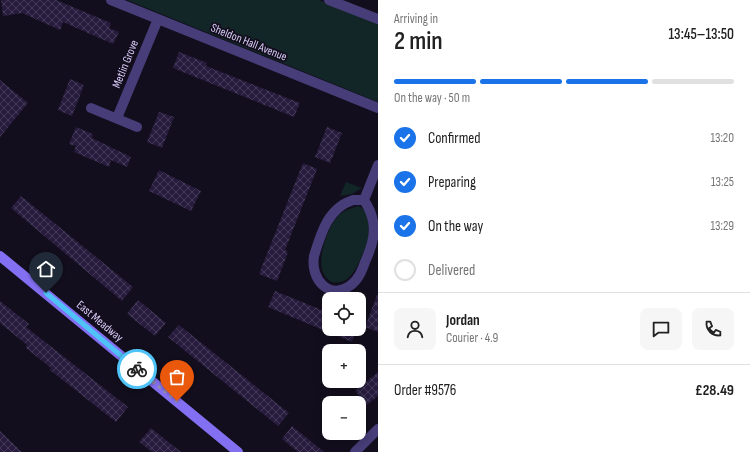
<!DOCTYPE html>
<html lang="en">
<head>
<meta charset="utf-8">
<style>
	:root { --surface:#fff; --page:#f6f6f6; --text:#222; --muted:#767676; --line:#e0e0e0; --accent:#1a73e8 }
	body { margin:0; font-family:"Sofia Sans Condensed",sans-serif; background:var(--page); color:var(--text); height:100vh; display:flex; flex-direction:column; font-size:15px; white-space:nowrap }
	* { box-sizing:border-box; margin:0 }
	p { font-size:13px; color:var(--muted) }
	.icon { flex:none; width:22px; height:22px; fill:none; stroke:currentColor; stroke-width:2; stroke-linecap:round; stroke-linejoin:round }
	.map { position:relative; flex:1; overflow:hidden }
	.side { display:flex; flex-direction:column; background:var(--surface); width:372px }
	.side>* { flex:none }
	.buttons { position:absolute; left:322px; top:292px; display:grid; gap:8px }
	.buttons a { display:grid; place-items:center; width:44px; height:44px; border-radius:8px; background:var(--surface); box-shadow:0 2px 10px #0003; font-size:20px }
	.pin { position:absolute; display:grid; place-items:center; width:34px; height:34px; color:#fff; margin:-41px -17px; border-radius:50% 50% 50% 0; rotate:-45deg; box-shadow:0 0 4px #0007 }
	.pin .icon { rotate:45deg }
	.courier { position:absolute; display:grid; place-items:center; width:40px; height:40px; margin:-20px; border:3px solid #4fc3f7; border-radius:50%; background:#fff; color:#222; box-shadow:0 1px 5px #0007 }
	.head em { font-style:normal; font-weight:600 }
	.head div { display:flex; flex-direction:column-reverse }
	.head { display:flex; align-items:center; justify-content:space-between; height:68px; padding:0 16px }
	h1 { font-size:26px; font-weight:600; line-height:30px }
	.bar { display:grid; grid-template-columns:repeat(4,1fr); gap:6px 4px; align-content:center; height:48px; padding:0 16px }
	.bar i { height:5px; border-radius:3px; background:var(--line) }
	.bar .selected { background:var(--accent) }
	.bar p { grid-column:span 4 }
	.line { display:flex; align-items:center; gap:10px; padding:0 16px; border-top:1px solid var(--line) }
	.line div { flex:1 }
	.round { display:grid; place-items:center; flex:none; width:42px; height:42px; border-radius:8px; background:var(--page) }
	ol { padding:0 16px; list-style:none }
	li { display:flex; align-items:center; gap:12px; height:44px }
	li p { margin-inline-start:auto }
	li .icon { padding:4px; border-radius:50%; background:var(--accent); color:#fff; stroke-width:4 }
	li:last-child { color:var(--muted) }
	li i { width:22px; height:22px; border:2px solid var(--line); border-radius:50% }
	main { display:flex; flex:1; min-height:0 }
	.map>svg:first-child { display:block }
	.grass { fill:#122527 }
	.building { fill:url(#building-cross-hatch) }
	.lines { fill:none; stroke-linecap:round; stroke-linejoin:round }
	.street { stroke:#473d78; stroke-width:10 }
	.secondary { stroke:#836ff1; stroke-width:10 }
	.done { stroke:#948bad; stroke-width:4; stroke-dasharray:0 7.2 }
	.route { stroke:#4fc3f7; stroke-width:5 }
	.labels { text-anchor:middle; stroke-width:3.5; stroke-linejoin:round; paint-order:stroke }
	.street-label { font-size:12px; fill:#d9cffa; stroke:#130e1d }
</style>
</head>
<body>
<main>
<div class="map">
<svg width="378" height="452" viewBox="0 0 378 452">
	<defs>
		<pattern id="building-cross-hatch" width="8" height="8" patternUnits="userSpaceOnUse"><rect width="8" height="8" fill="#271c3d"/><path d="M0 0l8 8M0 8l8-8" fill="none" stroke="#463c5a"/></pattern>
	</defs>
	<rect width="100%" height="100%" fill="#130e1d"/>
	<path class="grass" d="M127,0H319L378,24V102Z
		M346,182L362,188L352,194L340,196Z
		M358,206C369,209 372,229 370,239C369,244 366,249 363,253C357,267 350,286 331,282C328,279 324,276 323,272C317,257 328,225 340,214C345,210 352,208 358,206Z"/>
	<path class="building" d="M1,0H56L111,23L109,28L119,32L113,44L63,22L60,30L22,13L3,16Z
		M179,52L207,63L206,66L300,103L294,117L173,68Z
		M70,79L84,85L72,116L58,110Z
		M0,80L28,103L0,137Z
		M159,112L174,117L162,148L147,142Z
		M76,127L93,134L92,138L131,157L127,167L111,160L109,167L74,152L76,146L69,144Z
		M327,127L342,133L330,163L315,157Z
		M303,163L317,169L285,250L288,252L277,281L259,274Z
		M159,170L201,191L191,211L149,191Z
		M21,196L133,287L122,301L11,208Z
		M275,291L329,313V329H357L352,342L268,307Z
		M377,295H378V332L365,327Z
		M138,300L166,323L155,336L127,314Z
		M0,301L29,324L26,327L128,407L116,422L50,370L51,368L26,348L27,345L0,323Z
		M179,325L289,413L278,426L168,337Z
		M378,372V396L367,405L355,391Z
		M292,426L324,452H298L282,439Z
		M151,428L181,452H152L139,442Z
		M0,431L22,452H0Z"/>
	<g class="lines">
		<path class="street" d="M111,0L378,108
			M329,0L378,19
			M91,108L137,127
			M117,118L158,19
			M353,200H364C378,221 376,238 365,262C362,270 359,279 351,285C329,301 310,279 314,256C321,233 328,208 353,200Z
			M364,200L378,165
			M355,452L378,429"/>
		<path class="secondary" d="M0,256L238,452"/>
	</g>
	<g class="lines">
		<path class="done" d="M137,369L177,401"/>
		<path class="route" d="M46,293L137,369"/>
	</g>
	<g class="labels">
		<g class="street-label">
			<text transform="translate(249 42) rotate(22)" y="4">Sheldon Hall Avenue</text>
			<text transform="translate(125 64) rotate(-68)" y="4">Metlin Grove</text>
			<text transform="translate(100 321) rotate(40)" y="4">East Meadway</text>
		</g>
	</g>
</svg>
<div class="buttons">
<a><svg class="icon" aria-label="locate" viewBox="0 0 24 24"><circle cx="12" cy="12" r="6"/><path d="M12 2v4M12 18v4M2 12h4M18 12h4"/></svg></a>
<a>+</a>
<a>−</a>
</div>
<div class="pin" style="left:177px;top:401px;background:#ea580c"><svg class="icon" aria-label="bag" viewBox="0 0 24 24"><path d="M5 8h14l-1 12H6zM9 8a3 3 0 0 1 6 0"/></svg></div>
<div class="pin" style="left:46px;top:293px;background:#1f2937"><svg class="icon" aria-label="home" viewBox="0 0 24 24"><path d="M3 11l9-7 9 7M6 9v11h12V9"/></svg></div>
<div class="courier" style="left:137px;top:369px"><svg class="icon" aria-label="bike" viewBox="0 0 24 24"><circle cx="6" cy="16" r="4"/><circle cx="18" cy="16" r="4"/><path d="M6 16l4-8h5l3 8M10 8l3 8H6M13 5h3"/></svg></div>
</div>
<section class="side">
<div class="head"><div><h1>2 min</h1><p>Arriving in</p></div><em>13:45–13:50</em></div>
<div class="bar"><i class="selected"></i><i class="selected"></i><i class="selected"></i><i></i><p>On the way · 50 m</p></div>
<ol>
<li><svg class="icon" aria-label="check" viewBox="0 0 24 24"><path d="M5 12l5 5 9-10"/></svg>Confirmed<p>13:20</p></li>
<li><svg class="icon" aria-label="check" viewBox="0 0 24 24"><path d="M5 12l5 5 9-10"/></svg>Preparing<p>13:25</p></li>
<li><svg class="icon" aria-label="check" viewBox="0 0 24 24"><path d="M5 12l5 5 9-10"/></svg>On the way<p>13:29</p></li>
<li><i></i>Delivered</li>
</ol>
<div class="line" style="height:72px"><a class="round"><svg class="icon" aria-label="person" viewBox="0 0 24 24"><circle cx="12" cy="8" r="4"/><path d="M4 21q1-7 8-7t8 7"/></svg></a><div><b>Jordan</b><p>Courier · 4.9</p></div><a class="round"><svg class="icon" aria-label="chat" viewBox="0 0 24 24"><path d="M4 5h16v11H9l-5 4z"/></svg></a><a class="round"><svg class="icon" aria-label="phone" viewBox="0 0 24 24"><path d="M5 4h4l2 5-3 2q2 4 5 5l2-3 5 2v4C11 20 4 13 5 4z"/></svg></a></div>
<div class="line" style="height:52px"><div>Order #9576</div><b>£28.49</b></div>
</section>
</main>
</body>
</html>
